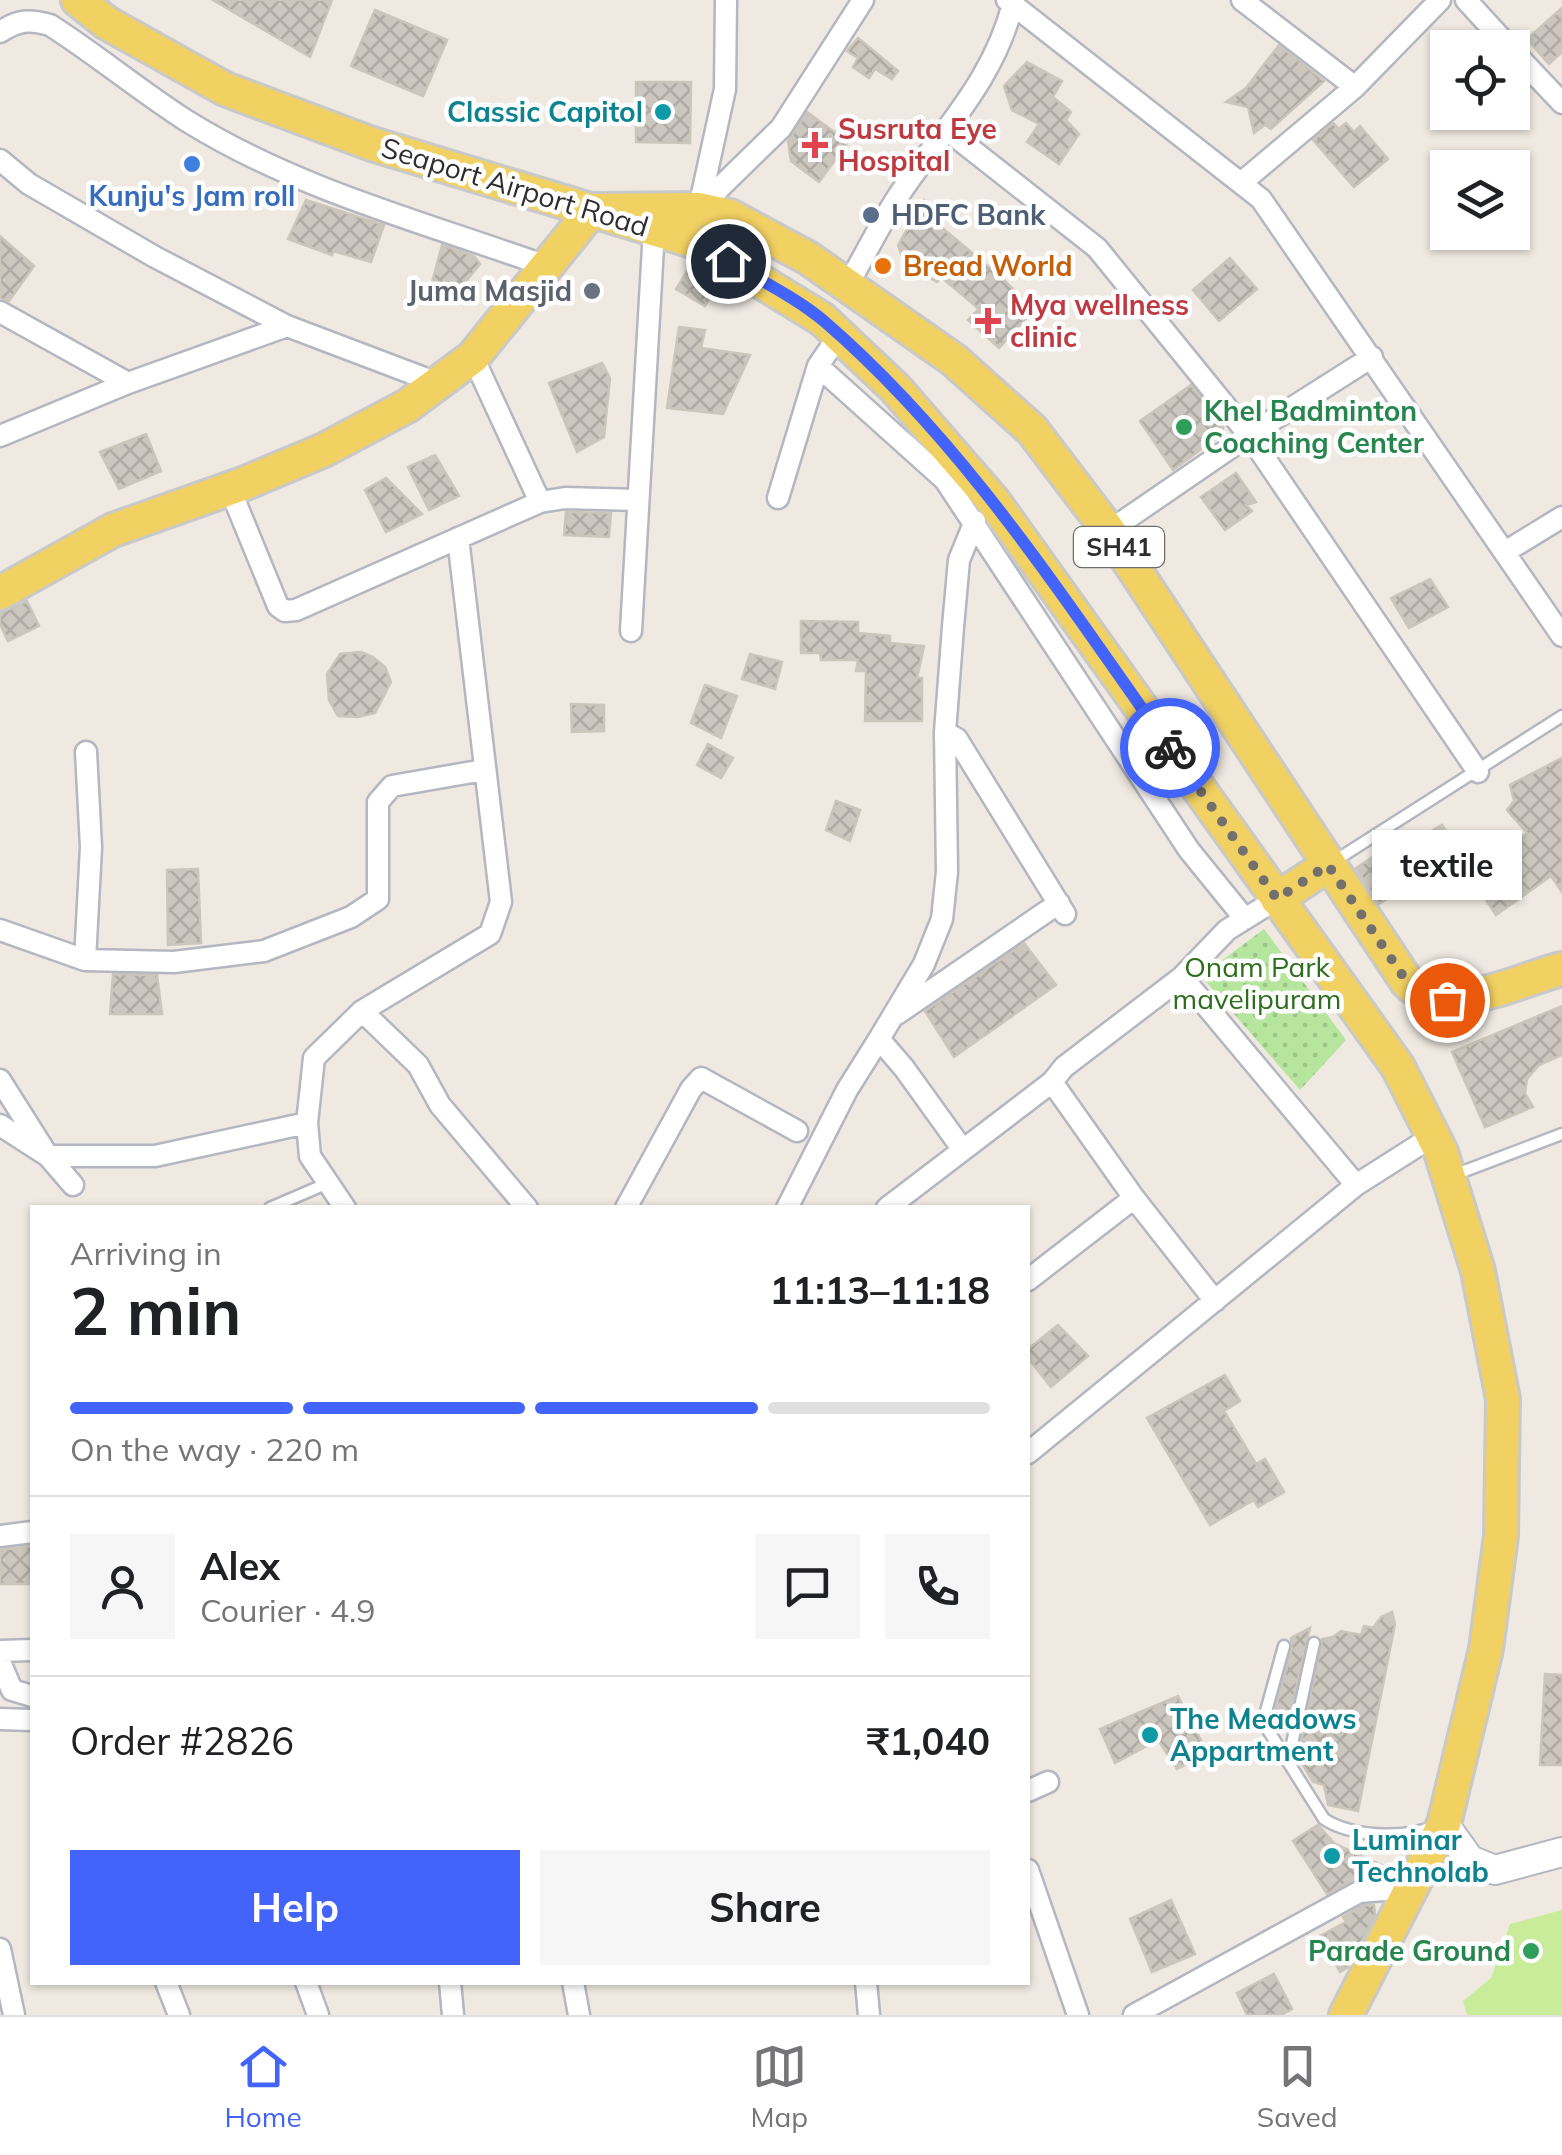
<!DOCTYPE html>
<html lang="en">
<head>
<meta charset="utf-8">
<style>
	:root { --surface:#fff; --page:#f6f6f6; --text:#202124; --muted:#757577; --line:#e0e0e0; --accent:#4264fb }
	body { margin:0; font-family:Mulish,sans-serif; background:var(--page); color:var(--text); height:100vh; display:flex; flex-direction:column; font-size:38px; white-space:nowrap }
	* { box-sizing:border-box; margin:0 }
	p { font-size:32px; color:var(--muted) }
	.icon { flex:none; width:55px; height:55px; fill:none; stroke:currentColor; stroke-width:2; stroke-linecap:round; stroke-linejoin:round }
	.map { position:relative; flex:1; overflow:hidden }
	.panel { position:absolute; left:30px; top:1205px; width:1000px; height:780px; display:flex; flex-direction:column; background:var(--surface); border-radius:0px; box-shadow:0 2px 8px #0004 }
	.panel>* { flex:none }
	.fabs { position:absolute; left:1430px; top:30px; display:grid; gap:20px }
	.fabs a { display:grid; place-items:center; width:100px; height:100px; border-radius:0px; background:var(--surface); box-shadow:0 2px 8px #0004; font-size:50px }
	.pin { position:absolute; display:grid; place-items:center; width:85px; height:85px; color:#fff; margin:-42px; border:5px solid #fff; border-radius:50%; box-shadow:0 2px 10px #0007 }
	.courier { position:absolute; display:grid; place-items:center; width:100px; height:100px; margin:-50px; border:8px solid #4264fb; border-radius:50%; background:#fff; color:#222; box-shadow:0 2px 12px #0007 }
	.bubble { position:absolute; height:70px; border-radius:0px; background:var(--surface); box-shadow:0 2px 8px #0004; font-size:32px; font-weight:700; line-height:70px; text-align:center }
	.headline em { font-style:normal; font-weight:700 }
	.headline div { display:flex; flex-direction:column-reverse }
	.headline { display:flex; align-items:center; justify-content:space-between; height:170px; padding:0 40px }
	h1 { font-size:65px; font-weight:700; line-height:75px }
	.bar { display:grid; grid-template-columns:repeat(4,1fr); gap:15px 10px; align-content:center; height:120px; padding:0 40px }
	.bar i { height:12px; border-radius:8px; background:var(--line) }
	.bar .on { background:var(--accent) }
	.bar p { grid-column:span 4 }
	.line { display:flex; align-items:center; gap:25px; padding:0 40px; border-top:2px solid var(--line) }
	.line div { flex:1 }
	.round { display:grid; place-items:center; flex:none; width:105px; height:105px; border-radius:0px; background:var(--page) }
	.action { display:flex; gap:20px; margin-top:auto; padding:20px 40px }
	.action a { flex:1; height:115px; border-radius:0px; background:var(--accent); color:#fff; font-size:40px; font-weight:700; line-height:115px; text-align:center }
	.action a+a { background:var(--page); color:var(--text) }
	.dock { display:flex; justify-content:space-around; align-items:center; height:140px; border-top:2px solid var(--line); background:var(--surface); font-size:28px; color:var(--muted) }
	.dock a { display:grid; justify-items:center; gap:5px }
	.dock .on { color:var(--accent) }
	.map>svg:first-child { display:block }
	.park { fill:url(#park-dots) }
	.pitch { fill:#c9ec9a }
	.building { fill:url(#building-cross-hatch); stroke:#cbc5ba; stroke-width:2.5 }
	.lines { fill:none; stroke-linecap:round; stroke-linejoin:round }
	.lane-casing { stroke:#b4b7c1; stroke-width:15 }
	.street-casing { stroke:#b4b7c1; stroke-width:25 }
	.secondary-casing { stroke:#b4b7c1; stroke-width:32 }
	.primary-casing { stroke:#c9c9c9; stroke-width:38 }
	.lane { stroke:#fff; stroke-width:10 }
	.street { stroke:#fff; stroke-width:20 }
	.secondary { stroke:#fff; stroke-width:28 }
	.primary { stroke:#f2d163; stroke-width:32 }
	.done { stroke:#726f6d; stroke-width:10; stroke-dasharray:0 18 }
	.route { stroke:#4264fb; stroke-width:12 }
	.culture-dot { fill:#0f9aa8; stroke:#fff; stroke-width:4 }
	.health-dot { fill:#e0444e; stroke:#fff; stroke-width:4 }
	.shop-dot { fill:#3f7fe0; stroke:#fff; stroke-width:4 }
	.service-dot { fill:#5c6f8a; stroke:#fff; stroke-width:4 }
	.food-dot { fill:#e8710a; stroke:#fff; stroke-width:4 }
	.worship-dot { fill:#6b7280; stroke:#fff; stroke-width:4 }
	.leisure-dot { fill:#2e9e5b; stroke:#fff; stroke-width:4 }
	.labels { text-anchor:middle; stroke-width:9; stroke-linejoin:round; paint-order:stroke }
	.shield { fill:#fff; stroke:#6d6d6d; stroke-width:2.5 }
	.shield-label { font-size:25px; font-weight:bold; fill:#2e2e2e }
	.culture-label { font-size:28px; font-weight:bold; fill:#0d838f; stroke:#fff; text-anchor:start }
	.health-label { font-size:28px; font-weight:bold; fill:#be3a42; stroke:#fff; text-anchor:start }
	.street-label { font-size:28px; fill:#2e2e2e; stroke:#fff }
	.shop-label { font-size:28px; font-weight:bold; fill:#366cbe; stroke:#fff }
	.service-label { font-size:28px; font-weight:bold; fill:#4e5e75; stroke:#fff; text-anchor:start }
	.food-label { font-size:28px; font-weight:bold; fill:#c56008; stroke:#fff; text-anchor:start }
	.worship-label { font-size:28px; font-weight:bold; fill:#5b616d; stroke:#fff; text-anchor:end }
	.leisure-label { font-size:28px; font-weight:bold; fill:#27864d; stroke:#fff; text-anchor:start }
	.park-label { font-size:28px; fill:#2c6e1b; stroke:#fff }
</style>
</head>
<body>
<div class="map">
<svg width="1562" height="2015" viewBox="0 0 1562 2015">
	<defs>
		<pattern id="park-dots" width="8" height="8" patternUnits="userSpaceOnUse" patternTransform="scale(2.5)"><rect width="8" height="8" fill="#b6e59e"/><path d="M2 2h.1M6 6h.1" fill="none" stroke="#9dc588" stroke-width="1.8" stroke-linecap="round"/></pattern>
		<pattern id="building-cross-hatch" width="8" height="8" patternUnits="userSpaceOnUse" patternTransform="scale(2.5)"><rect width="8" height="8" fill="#cbc7bf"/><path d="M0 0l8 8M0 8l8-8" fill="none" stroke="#afaba4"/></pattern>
	</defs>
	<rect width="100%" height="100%" fill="#efe9e1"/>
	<path class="park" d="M1264,929L1346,1040L1300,1090L1201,976Z"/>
	<path class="pitch" d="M1562,1910V2015H1467L1463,2001L1491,1978L1510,1924Z"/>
	<path class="building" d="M213,0H332L310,57Z
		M1562,8V52L1549,64L1527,39Z
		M375,10L447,40L423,96L351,66Z
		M858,38L898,71L892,79L875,69L869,78L853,67L858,58L847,51Z
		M1279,45L1324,81L1271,129L1265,125L1254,133L1248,107L1226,102L1246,88Z
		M1027,62L1062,81L1053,97L1071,112L1066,120L1079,134L1059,164L1027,142L1039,124L1012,110L1004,86Z
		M636,82H691L690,143L636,142Z
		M807,112L848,142L819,182L791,161L788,141Z
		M1333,123L1339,129L1346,123L1354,132L1360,126L1388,159L1354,187L1313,140Z
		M306,200L384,225L371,262L333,251L332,255L288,239Z
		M924,200L941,212L934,221L1001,277L1034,310L999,348L968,320L979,309L941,277L937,282L904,263L898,245Z
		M0,236L34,266L9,301L0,298Z
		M442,245L474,256L480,264L458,291L432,283Z
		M1230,258L1257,289L1219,321L1193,290Z
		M689,268L717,284L705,306L676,289Z
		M679,327L705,330L701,348L750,355L723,414L667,408Z
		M602,363L610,378L604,437L577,452L549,383Z
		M1191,385L1223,425V433L1173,470L1140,421Z
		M146,434L161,471L119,489L100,452Z
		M435,455L459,496L429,510L408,467Z
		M1236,473L1256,502L1246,505L1252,511L1225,530L1201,497Z
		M386,478L422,514L386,532L365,490Z
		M566,512L611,513L609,537L564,535Z
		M1430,579L1448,607L1409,628L1391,598Z
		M27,601L39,626L8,641L0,624V613Z
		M801,621L858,622V633L890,636V643L924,646L917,678H922V721H865L866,671H856L858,660H821L820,653H801Z
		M361,652L373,657L385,667L391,682L375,713L358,717L338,716L329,700L327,674L340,654Z
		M750,654L782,662L775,689L742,679Z
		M705,685L737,696L721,738L691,723Z
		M571,704L604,705V731L572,732Z
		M708,744L733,758L721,778L697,765Z
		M1562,758V892L1551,876L1496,915L1468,873L1527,833L1507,810L1514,801L1510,785Z
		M836,801L860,810L850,841L826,830Z
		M1442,825L1465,857L1421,885L1418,879L1379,904L1356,868L1377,854L1380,857L1392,849L1394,852Z
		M198,869L201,943L168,945L167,870Z
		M1024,943L1056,985L954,1057L925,1011Z
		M113,974L157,975L162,1014H110Z
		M1562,1006V1055L1539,1065L1527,1079L1525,1093L1533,1107L1485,1127L1452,1052Z
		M1058,1325L1088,1356L1051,1387L1028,1358V1349Z
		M1225,1375L1240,1401L1224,1411L1256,1464L1265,1459L1284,1492L1258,1507L1254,1500L1210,1525L1147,1418Z
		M32,1546V1584H0V1550Z
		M1392,1612L1395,1624L1358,1811L1328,1805L1324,1785L1313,1782L1298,1757L1322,1639L1333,1637L1341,1631L1361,1635L1364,1626L1373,1628L1381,1617Z
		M1310,1628L1286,1731L1278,1729L1272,1721L1292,1648L1291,1638Z
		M1545,1674L1562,1675V1765H1540Z
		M1178,1696L1208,1754L1177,1769L1158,1740L1115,1763L1100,1729Z
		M1318,1825L1335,1844L1388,1868L1379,1877L1353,1880L1327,1894L1293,1841Z
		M1171,1900L1195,1954L1152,1972L1130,1919Z
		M1363,1905H1374L1375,1915L1348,1967L1340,1972L1320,1936L1346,1922L1343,1917Z
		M1274,1974L1292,2009L1281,2015H1247L1237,1993Z"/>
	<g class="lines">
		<g class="lane-casing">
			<path id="lane" d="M1333,862L1562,716
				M1454,1175L1562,1134
				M270,1208L328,1183
				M1284,1646L1263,1722L1324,1819C1352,1837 1402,1839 1433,1827
				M1288,1762L1314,1643"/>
		</g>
		<g class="street-casing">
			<path id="street" d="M1007,0L1261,199L1562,636
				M1242,0L1355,87
				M1466,0L1510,48
				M0,32C18,20 29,19 50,25C97,55 140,91 187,121C296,189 426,223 546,266
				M1512,50L1562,103
				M948,131L1097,248L1249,435L1478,772
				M0,160L29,184L155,257L287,326L440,384
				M1241,183L1355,87L1440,0
				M699,208L725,89L726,0
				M698,209L781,128L863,0
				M847,286C864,257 879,226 897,198C941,131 994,82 1014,0
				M0,312L128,383
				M839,335L818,366L945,480L1189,850L1245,919
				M473,357L540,502
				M0,436L128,383L287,326
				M230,489L278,606L285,611L296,610L540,502L565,498L638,500
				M778,498L818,366
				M1109,531L1249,435L1372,357
				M1505,552L1562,517
				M631,631L654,229
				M945,732L957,739L1065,914
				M0,930L85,960L174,962L264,951L351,917L378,899V802L392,786L484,770
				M85,960L91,847L86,752
				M1182,977L1356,1185
				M362,1011L418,1065L440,1105L527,1208
				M897,1014L1059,903
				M0,1080L48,1156L73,1185
				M1052,1082L1134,1198L1215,1301
				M0,1125L48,1156H155L307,1123
				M963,1150L904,1068L879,1039L924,964L942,919L947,872L945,732L953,627L959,560L975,521
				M345,1208L310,1156L307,1123L314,1058L362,1011L490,934L501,902L458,538
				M626,1208L691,1089L701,1078L797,1131
				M787,1208L847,1090L879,1039
				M887,1208L1052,1082L1064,1067L1182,977L1227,930L1277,899
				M1028,1280L1134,1198
				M1028,1453L1356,1185L1433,1136
				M0,1536L32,1532
				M0,1651L32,1650
				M0,1662L12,1690L32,1696
				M0,1719L32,1720
				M1028,1791L1048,1782
				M1028,1870L1078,2015
				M0,1949L14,2015
				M166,1982L179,2015
				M306,1982L318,2015
				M450,1982L453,2015
				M573,1982L579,2015
				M866,1982L869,2015
				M1134,2015L1359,1892L1410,1888"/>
		</g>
		<g class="secondary-casing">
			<path id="secondary" d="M1444,1824L1470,1860L1495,1870L1562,1852"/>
		</g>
		<g class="primary-casing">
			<path id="primary" d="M78,0L107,23L225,89L372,144L696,242L822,319L896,389L994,502L1398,1067L1441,1152L1478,1271L1503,1399L1501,1536L1486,1649L1444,1824L1346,2015
				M0,593L113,530L243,484L324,450L407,406L473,357L592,210L698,209L730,216L808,258L954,360L1032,430L1109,531L1407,982C1445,1020 1517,980 1562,969
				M1277,899L1328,865"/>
		</g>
		<use href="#lane" class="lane"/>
		<use href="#street" class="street"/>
		<use href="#secondary" class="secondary"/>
		<use href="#primary" class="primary"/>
	</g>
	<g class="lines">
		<path class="done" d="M1170,748L1277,899L1328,865L1407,982L1418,994L1447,1000"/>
		<path class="route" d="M728,261C759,280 797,298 825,322C964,442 1064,599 1170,748"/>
	</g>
	<g class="culture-dot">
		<circle cx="663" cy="112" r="10"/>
		<circle cx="1150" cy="1735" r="10"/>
		<circle cx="1332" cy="1856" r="10"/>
	</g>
	<g class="health-dot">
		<path d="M810 130h10v10h10v10h-10v10h-10v-10h-10v-10h10z"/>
		<path d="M983 306h10v10h10v10h-10v10h-10v-10h-10v-10h10z"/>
	</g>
	<circle class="shop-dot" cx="192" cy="164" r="10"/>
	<circle class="service-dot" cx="871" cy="215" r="10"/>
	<circle class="food-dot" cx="883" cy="266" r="10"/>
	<circle class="worship-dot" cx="592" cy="291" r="10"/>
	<g class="leisure-dot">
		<circle cx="1184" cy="427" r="10"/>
		<circle cx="1531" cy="1951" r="10"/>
	</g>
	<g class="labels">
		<rect class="shield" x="1074" y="527" width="90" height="40" rx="8"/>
		<g class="shield-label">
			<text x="1119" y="556">SH41</text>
		</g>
		<g class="culture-label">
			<text x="643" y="122" text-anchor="end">Classic Capitol</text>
			<text x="1170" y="1729">The Meadows<tspan x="1170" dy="32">Appartment</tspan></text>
			<text x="1352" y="1850">Luminar<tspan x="1352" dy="32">Technolab</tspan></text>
		</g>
		<g class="health-label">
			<text x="838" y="139">Susruta Eye<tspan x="838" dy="32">Hospital</tspan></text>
			<text x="1010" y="315">Mya wellness<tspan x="1010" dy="32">clinic</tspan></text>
		</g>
		<g class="street-label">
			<text transform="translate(515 187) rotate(17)" y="10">Seaport Airport Road</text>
		</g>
		<g class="shop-label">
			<text x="192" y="206">Kunju's Jam roll</text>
		</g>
		<g class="service-label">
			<text x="891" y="225">HDFC Bank</text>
		</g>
		<g class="food-label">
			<text x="903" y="276">Bread World</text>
		</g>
		<g class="worship-label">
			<text x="572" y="301">Juma Masjid</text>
		</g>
		<g class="leisure-label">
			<text x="1204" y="421">Khel Badminton<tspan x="1204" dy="32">Coaching Center</tspan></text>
			<text x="1511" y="1961" text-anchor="end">Parade Ground</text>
		</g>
		<g class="park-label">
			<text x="1257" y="977">Onam Park<tspan x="1257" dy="32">mavelipuram</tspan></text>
		</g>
	</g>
</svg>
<div class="fabs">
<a><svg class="icon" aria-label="locate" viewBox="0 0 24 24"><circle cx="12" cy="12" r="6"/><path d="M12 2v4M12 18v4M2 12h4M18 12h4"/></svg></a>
<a><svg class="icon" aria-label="layers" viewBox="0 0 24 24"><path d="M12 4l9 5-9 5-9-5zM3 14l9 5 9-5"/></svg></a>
</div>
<div class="pin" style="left:1447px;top:1000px;background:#ea580c"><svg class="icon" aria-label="bag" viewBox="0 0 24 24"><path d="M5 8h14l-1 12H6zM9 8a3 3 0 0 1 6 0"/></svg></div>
<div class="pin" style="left:728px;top:261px;background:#1f2937"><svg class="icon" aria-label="home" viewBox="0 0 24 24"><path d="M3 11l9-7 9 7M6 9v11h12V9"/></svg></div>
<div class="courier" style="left:1170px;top:748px"><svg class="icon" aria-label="bike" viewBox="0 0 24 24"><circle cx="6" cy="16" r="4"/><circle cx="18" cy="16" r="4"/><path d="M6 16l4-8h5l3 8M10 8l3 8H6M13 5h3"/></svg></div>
<div class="bubble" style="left:1372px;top:830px;width:150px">textile</div>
<section class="panel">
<div class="headline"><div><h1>2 min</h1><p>Arriving in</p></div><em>11:13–11:18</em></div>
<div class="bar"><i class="on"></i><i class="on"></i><i class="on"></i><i></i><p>On the way · 220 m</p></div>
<div class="line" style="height:180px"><a class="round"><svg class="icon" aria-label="person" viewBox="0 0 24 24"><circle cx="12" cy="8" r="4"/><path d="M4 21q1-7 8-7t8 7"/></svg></a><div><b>Alex</b><p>Courier · 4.9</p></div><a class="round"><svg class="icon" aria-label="chat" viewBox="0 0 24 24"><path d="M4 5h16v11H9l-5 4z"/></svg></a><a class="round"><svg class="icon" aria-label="phone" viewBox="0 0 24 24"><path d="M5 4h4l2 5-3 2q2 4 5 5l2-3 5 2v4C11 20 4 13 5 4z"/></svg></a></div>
<div class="line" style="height:130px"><div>Order #2826</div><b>₹1,040</b></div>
<div class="action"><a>Help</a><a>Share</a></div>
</section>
</div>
<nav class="dock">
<a class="on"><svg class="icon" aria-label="home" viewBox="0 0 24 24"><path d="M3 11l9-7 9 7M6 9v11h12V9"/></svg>Home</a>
<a><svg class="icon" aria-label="map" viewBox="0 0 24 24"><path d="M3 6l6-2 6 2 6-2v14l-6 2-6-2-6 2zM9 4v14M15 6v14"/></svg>Map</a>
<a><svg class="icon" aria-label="saved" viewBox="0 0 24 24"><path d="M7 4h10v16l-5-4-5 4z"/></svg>Saved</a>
</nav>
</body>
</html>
